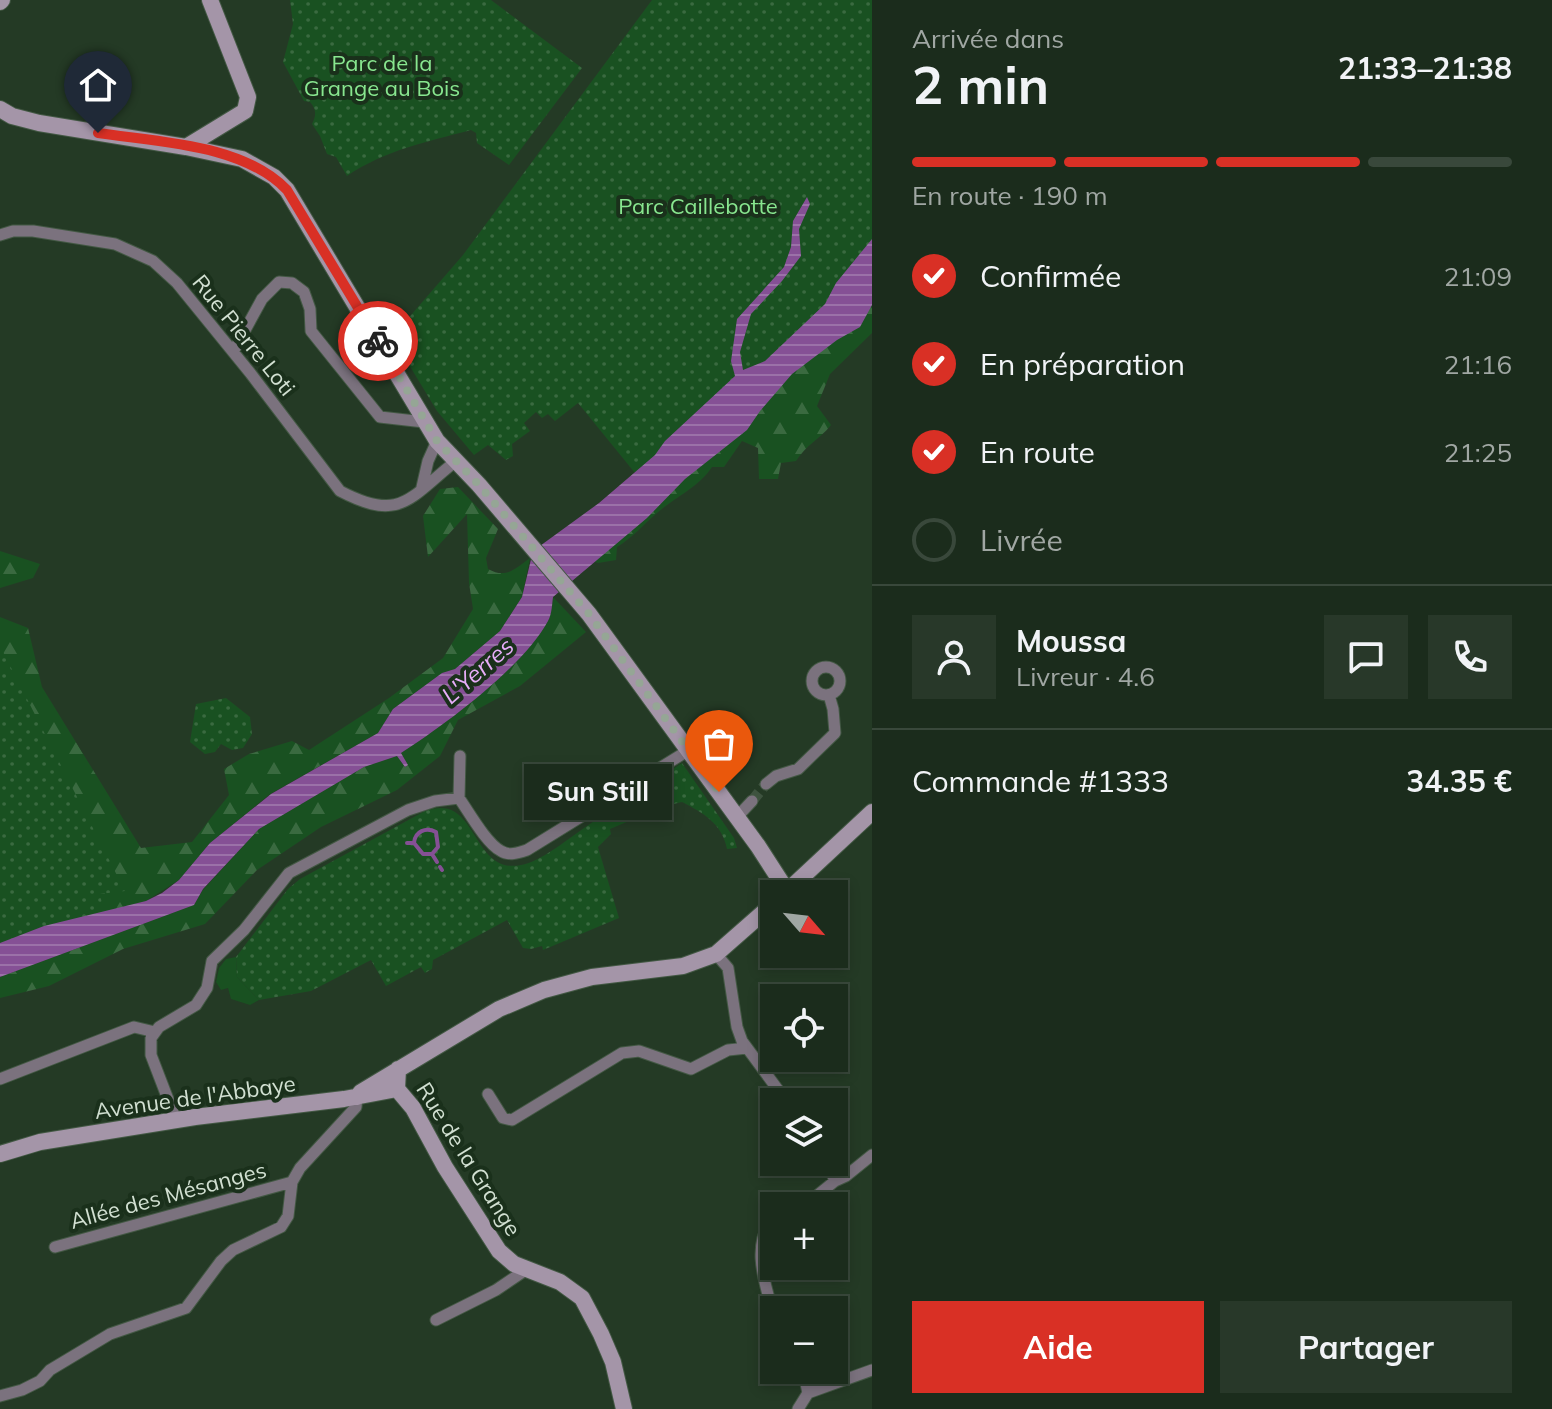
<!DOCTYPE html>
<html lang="fr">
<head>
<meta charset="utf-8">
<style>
	:root { --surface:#1b2c1c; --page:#283829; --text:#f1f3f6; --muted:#a0a7a3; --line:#39483b; --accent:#d93025 }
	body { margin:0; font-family:Mulish,sans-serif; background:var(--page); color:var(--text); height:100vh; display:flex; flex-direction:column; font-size:30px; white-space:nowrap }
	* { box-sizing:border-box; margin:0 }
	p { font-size:26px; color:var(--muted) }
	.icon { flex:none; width:44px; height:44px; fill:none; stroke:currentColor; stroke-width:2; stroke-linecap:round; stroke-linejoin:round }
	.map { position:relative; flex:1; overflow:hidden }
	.sheet { display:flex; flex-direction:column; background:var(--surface); width:680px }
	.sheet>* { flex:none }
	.needle { width:52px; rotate:118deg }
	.controls { position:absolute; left:760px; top:880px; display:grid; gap:16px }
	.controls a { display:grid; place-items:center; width:88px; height:88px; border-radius:0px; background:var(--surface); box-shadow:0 4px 12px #0003,0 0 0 2px var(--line); font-size:40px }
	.pin { position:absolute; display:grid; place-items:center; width:68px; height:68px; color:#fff; margin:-82px -34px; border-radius:50% 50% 50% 0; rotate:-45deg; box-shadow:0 0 8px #0007 }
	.pin .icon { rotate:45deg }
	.courier { position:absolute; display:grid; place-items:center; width:80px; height:80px; margin:-40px; border:6px solid #d93025; border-radius:50%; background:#fff; color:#222; box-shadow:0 2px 10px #0007 }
	.bubble { position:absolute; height:56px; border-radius:0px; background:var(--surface); box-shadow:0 4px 12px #0003,0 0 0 2px var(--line); font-size:26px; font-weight:700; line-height:56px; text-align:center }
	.headline em { font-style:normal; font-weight:700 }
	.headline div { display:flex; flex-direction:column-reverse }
	.headline { display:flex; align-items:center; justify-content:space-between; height:136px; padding:0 40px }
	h1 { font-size:52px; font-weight:700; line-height:60px }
	.bar { display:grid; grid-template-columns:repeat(4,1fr); gap:12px 8px; align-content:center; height:96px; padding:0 40px }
	.bar i { height:10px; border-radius:6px; background:var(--line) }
	.bar .selected { background:var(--accent) }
	.bar p { grid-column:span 4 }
	.line { display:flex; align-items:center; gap:20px; padding:0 40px; border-top:2px solid var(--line) }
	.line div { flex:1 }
	.round { display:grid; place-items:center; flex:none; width:84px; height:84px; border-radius:0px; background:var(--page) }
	ol { padding:0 40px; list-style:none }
	li { display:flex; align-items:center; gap:24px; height:88px }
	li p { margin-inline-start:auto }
	li .icon { padding:8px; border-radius:50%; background:var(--accent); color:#fff; stroke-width:4 }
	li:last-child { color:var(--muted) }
	li i { width:44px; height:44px; border:4px solid var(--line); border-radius:50% }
	.cta { display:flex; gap:16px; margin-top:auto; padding:16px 40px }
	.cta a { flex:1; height:92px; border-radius:0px; background:var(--accent); color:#fff; font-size:32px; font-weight:700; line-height:92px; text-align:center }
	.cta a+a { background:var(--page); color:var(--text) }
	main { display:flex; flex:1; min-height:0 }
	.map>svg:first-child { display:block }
	.grass { fill:#195121 }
	.forest { fill:url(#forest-firs) }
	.park { fill:url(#park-dots) }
	.water { fill:url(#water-rules) }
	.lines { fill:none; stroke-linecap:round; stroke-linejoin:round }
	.stream { stroke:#855095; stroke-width:4 }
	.street-tunnel { stroke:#3e533f; stroke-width:11; stroke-dasharray:11 5.5; stroke-linecap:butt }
	.street-casing { stroke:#435844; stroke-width:13 }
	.secondary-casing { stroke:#435844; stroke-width:18 }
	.street { stroke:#7b727e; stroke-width:11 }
	.secondary { stroke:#a495a8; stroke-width:16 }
	.done { stroke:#95a695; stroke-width:8; stroke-dasharray:0 14.4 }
	.route { stroke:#d93025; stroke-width:10 }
	.labels { text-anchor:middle; stroke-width:8; stroke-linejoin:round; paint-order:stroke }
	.park-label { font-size:22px; fill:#88e68f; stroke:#1a301b }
	.street-label { font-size:22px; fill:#d2e0d2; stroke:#1a301b }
	.water-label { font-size:24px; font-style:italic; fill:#e7adf9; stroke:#1a301b }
</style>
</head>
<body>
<main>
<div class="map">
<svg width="872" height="1409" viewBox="0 0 872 1409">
	<defs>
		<pattern id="forest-firs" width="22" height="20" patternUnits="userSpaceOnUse" patternTransform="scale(2)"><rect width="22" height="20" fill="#195121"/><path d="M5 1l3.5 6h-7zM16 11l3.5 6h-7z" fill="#3a6a40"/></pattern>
		<pattern id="park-dots" width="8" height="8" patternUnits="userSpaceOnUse" patternTransform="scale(2)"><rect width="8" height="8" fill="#195121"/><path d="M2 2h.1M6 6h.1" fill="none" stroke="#3a6a40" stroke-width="1.8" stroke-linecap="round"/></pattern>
		<pattern id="water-rules" width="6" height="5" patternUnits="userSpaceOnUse" patternTransform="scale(2)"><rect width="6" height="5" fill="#855095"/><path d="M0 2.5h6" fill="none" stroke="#9b71a8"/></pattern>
	</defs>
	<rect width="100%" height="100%" fill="#243a25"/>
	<path class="grass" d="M236,957L237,977L259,1000L250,1005L231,999L228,988L221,990L216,982L219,968L226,959Z"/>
	<path class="forest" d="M872,283V333L830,374L817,406L831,425C819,440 807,444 796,461L781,463L778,479H759L758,448L742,441L724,467H712C698,488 675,497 657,513C643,525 632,538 617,547L616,560L598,563L588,559Z
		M458,487L498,529L486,558L488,569C506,579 515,569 530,558L522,597L500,631L455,669L442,673L393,709L378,733L270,794L210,843L179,880L146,901L0,943V617L28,628L42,687L141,848L192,842L229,795L224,769L249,754L292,741L309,750L389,698L443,658L473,609L469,583L467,514L428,557L423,516L440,489Z
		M0,551L40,564L33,578L0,588Z
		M553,597L586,632L520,686L458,720L440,756L397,790L321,827L257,870L205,924L123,949L49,986L0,998V977L194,905L203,890L259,829L364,767L397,756L405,767L408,765L401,753C445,725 524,666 548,621C552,614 552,605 553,597Z"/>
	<path class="park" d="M290,0H491L582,68L509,165L477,143L476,133L471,130C427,142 385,150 347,176L336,157L327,154L320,136L312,124C316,116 317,110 310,102L304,101L283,62L293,24Z
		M652,0H872V242L832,300L768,361L635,473L578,403L555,421L548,414L542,418L536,412L524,423L530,431L512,444L513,456L506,460L488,445L474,455L437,411L397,345L398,330L463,255Z
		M0,646L125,891L100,894L104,914L0,945Z
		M226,698L250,717L252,734L243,748L232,750L221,744L215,752L205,754L190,742L196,704Z
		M682,763L734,838L737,848L727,849C722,823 703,813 682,802L657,808L652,801L644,806L648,813L610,829L611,834L598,847L619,918L543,950L542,946L531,949L523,948L507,920L433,960L432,969L425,973L421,967L386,986L371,960L311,991L259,1000L237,977L236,957L288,889L300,879L425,811C479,791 470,875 521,865C540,862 568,839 584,828C616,806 649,784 682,763Z"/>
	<path class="water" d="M807,197L810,204L799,229L801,256L782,281L751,314L740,352L743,370L765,361L825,304L836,283L872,239V305L860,327L837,340L792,374L760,411L747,430L685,479L647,518L553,597C552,604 552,614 548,621C524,666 445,725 401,753L408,765L405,767L397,756L364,767L259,829L203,889L194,905L0,977V943L44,926L146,901L162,893L179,880L210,843L271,794L378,733L393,709L442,673L455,669L500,631L522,597L533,551L599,503L655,455L665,441L735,376L731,361L737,319L784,267L791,247L793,221Z"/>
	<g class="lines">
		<path class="stream" d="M407,843H414L423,854H432L437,862
			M414,843C415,831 426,827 436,832L438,847L432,854
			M440,867L442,870"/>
		<path class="street-tunnel" d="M752,801L766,784"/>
		<g class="street-casing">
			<path id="street" d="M0,235L13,231H33L115,244L153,261L177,283L251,374L340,491C401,523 409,498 456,461
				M233,352L262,299L279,282L292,283L304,292L310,309L311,331L380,417L424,422
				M422,487L428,461L437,441
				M812 681a14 14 0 1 1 28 0a14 14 0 1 1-28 0Z
				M766,784L776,776L798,769L835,733L833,709L829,695
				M581,791L587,812
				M459,798L460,756
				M737,817L752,801
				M716,954L728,968L737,1027L742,1041L787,1102
				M0,1079L134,1027L155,1032
				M488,1094L503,1118L512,1120L622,1053L639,1051L691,1069L728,1050L747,1048
				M176,1120L151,1055V1038L159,1027L196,1005L207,988L212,961L244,930L289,873L408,810L435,801L459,798C469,812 486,843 501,851C509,856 518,853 527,850L689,750
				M835,1181L846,1176L872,1155
				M800,1206L809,1202L835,1181L827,1162
				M774,1217C750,1245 765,1283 774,1316
				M55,1247L292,1182
				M436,1320L496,1290L527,1269
				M803,1370L808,1393
				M0,1396L22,1390L40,1381L50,1370L110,1334L186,1308L221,1261L233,1250L281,1227L288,1216L292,1182L300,1168L356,1107L357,1097
				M798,1409L808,1393L872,1370"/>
		</g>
		<g class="secondary-casing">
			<path id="secondary" d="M0,2L2,0
				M0,109L12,116L39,123L186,147L242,159L274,177L287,190L437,441L479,485L589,614L758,846L787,891
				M186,147L245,111L248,97L210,0
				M784,894L872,812
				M398,1069L397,1089L413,1108L445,1167L499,1251L514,1264L560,1282L582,1298L601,1334L613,1362L624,1409
				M357,1097L361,1092L499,1009L544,990L592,977L683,966L716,954L774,903
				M0,1154L40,1142L195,1117L344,1099L397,1089"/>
		</g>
		<use href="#street" class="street"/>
		<use href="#secondary" class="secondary"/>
	</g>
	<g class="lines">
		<path class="done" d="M378,341L437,441L479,485L589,614L719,792"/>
		<path class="route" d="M98,133C158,142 243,144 287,190L378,341"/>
	</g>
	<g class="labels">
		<g class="park-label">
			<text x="382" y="71">Parc de la<tspan x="382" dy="25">Grange au Bois</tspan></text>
			<text x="698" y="214">Parc Caillebotte</text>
		</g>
		<g class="street-label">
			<text transform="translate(244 335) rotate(51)" y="8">Rue Pierre Loti</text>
			<text transform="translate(195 1097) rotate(-8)" y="8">Avenue de l'Abbaye</text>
			<text transform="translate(469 1159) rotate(58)" y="8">Rue de la Grange</text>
			<text transform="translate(168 1195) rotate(-15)" y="8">Allée des Mésanges</text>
		</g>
		<g class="water-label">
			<text transform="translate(478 671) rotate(-41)" y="8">L'Yerres</text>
		</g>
	</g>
</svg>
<div class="controls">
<a><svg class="needle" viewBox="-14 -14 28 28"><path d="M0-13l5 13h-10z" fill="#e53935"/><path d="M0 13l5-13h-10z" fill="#a0a7a3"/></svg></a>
<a><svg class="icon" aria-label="locate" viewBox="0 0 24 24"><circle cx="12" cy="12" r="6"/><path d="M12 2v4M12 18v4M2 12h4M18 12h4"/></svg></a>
<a><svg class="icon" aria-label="layers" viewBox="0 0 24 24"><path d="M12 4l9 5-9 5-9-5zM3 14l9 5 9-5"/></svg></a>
<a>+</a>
<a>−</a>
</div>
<div class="pin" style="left:719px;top:792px;background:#ea580c"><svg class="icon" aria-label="bag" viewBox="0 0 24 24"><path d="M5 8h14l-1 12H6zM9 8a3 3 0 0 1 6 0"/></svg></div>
<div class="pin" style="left:98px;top:133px;background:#1f2937"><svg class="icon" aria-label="home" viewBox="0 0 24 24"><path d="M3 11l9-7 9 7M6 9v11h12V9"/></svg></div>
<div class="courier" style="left:378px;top:341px"><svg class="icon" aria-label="bike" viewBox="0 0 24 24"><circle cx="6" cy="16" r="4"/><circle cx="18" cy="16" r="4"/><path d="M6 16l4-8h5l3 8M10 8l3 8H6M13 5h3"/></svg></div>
<div class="bubble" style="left:524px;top:764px;width:148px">Sun Still</div>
</div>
<section class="sheet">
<div class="headline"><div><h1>2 min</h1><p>Arrivée dans</p></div><em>21:33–21:38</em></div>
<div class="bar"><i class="selected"></i><i class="selected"></i><i class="selected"></i><i></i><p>En route · 190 m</p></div>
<ol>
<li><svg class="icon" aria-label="check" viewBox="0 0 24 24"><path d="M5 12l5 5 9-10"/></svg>Confirmée<p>21:09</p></li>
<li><svg class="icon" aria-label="check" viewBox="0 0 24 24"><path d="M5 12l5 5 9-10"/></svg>En préparation<p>21:16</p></li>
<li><svg class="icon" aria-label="check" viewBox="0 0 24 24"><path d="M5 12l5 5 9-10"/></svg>En route<p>21:25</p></li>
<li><i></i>Livrée</li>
</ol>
<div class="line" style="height:144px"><a class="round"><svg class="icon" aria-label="person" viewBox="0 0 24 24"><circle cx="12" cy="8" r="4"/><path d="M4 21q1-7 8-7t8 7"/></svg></a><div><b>Moussa</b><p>Livreur · 4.6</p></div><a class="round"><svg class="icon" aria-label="chat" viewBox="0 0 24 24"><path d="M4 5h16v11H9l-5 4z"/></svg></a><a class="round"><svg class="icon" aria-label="phone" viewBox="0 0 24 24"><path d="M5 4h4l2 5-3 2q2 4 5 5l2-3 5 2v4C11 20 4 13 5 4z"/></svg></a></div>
<div class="line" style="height:104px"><div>Commande #1333</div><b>34.35 €</b></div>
<div class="cta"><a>Aide</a><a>Partager</a></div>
</section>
</main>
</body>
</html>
